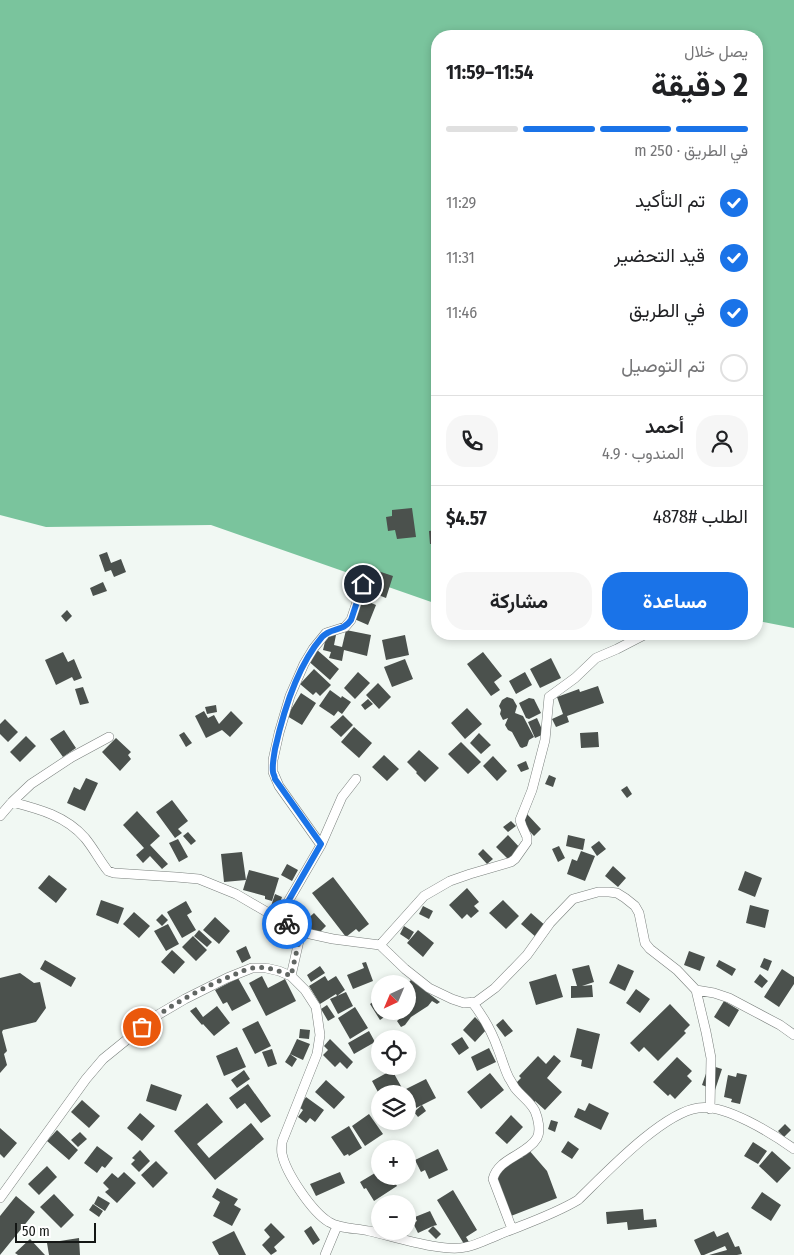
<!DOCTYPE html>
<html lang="ar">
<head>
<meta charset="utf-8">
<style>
	:root { --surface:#fff; --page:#f6f6f6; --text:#202124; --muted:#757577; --line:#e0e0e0; --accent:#1a73e8 }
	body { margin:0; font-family:"Fira Sans Condensed",Vazirmatn,sans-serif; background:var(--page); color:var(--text); direction:rtl; height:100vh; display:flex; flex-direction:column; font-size:19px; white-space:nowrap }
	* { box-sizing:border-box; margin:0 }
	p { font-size:16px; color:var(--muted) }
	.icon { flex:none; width:28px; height:28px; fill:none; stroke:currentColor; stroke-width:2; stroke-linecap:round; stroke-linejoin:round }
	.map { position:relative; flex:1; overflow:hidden; direction:ltr }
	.details { position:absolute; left:431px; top:30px; width:332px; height:610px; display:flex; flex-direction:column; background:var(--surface); border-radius:20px; box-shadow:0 2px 8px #0003; direction:rtl }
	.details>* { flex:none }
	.needle { width:32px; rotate:224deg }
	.tools { position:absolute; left:371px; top:975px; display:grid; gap:10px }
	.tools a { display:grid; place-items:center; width:45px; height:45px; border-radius:50%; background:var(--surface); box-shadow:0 2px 8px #0003; font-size:25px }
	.scale { position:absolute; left:15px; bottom:12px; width:81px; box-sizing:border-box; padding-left:5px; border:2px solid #141715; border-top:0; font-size:14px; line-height:18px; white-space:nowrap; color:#141715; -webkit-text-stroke:4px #fff; paint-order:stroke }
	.pin { position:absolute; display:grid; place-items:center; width:42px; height:42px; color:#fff; margin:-21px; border:2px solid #fff; border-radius:50%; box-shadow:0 1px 5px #0007 }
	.courier { position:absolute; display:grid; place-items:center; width:50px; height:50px; margin:-25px; border:4px solid #1a73e8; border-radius:50%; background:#fff; color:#222; box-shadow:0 1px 6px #0007 }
	.summary em { font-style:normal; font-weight:700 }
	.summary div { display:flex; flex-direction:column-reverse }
	.summary { display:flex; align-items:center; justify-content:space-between; height:85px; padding:0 15px }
	h1 { font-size:32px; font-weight:700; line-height:38px }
	.bar { display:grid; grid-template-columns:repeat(4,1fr); gap:8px 5px; align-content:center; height:60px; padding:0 15px }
	.bar i { height:6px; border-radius:4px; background:var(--line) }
	.bar .current { background:var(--accent) }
	.bar p { grid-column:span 4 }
	.line { display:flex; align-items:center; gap:12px; padding:0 15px; border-top:1px solid var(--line) }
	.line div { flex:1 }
	.round { display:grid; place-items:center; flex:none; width:52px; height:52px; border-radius:20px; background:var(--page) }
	ol { padding:0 15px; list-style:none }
	li { display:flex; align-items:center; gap:15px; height:55px }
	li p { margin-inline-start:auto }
	li .icon { padding:5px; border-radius:50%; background:var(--accent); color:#fff; stroke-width:4 }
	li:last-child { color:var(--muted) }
	li i { width:28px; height:28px; border:2px solid var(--line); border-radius:50% }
	.cta { display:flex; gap:10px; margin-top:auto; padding:10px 15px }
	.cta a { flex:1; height:58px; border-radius:20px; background:var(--accent); color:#fff; font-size:20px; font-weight:700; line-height:58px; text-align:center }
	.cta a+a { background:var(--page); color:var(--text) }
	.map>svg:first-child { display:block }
	.forest { fill:#7ac49d }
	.building { fill:#4b514d }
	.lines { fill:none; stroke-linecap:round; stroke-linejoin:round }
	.street-casing { stroke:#797f7c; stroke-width:10 }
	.street { stroke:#fff; stroke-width:9 }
	.done { stroke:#616663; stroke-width:5; stroke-dasharray:0 9 }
	.route { stroke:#1a73e8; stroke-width:6 }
</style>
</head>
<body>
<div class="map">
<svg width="794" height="1255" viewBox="0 0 794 1255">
	<rect width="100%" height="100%" fill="#f1f8f3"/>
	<path class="forest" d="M0,0H794V628L758,621V36H438L437,604L211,525L46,527L0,515Z"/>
	<path class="building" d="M412,508L416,537L397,539L395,530L388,531L386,517L392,516V510Z
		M438,530V544H430L429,531Z
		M107,552L111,563L121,559L126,572L114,577L111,570L105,572L99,555Z
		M375,570L393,576L386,598L368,591Z
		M103,582L107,591L93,596L90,588Z
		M360,598L376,605L368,625L352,618Z
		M67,610L72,616L66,622L61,616Z
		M346,630L371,635L367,656L344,650L342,661L329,658L331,652L323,650L327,633L336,635L334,645L342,647Z
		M405,635L409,655L386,660L382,640Z
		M316,649L339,669L330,680L306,659Z
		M63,652L68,662L74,659L82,678L74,681L72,677L56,685L45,660Z
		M483,652L502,676L494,682L500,690L491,696L467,664Z
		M551,658L561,678L540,688L530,669Z
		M405,659L413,679L392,687L384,667Z
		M314,669L331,685L320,696L316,692L313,695L300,684Z
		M358,672L370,683L355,699L344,688Z
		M525,672L532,685L516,694L509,681Z
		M378,683L391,697L379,709L366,695Z
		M598,686L604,703L567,716L569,722L556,727L552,719L563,714L557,697L579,689L580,692Z
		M83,687L89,703L80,705L75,689Z
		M330,690L341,698L342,696L351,702L342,714L338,711L334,716L319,706Z
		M301,693L316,703L302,725L287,716Z
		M507,697L513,699L517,706L515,713L523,716L534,737L529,740L527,746L522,748L520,747L512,732L508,730L505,725L508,718L503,720L500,714L501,710L499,706L502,700Z
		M529,698L534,699L541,713L529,719L526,718L519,703Z
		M368,699L373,704L365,710L361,705Z
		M216,705L217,712L207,714L205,707Z
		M467,708L482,724L465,739L451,723Z
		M204,711L208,718L214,715L219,724L231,711L243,723L230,737L222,730L206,738L195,716Z
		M343,715L353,725L341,737L330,727Z
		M537,718L544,734L535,738L528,722Z
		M5,719L18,732L8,742L0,734V724Z
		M354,727L372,743L359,758L341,742Z
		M64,730L76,748L63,757L50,739Z
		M184,732L192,743L186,747L179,735Z
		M598,732L599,747L581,748L580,733Z
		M479,733L491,745L481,754L470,743Z
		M26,736L36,746L20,762L10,752Z
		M116,738L131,752L128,755L131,759L120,771L102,752Z
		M461,742L481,762L468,774L448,754Z
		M419,750L439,768L425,782L416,773L417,772L407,762Z
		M384,755L399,769L387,781L372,767Z
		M493,756L507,771L497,781L483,766Z
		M526,761L529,769L521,772L517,765Z
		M549,775L556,778L553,787L545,784Z
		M86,778L98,783L85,811L67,803L74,787L80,790Z
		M627,786L632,794L627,798L621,790Z
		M172,800L188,821L178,829L182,833L175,838L156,812Z
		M137,811L160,836L150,845L168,864L162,869L150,856L143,863L136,855L144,848L123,825Z
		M527,814L541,829L534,836L520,821Z
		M511,821L516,826L508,832L503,827Z
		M188,832L196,841L191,845L183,836Z
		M508,835L521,849L509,860L496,847Z
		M568,835L585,839L583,850L566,846Z
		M178,839L188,857L179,862L169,843Z
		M599,841L606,849L597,856L591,847Z
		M559,846L565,858L558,862L552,849Z
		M483,849L493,859L487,864L478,854Z
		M581,851L595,856L585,881L567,874L572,859L577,861Z
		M242,852L246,880L224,882L221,854Z
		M287,864L298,870L292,881L281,875Z
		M613,866L626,878L618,887L605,876Z
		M249,870L279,878L272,901L265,899V896L243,890Z
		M745,871L762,878L755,897L738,890Z
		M49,875L67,889L56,903L38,888Z
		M333,877L369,924L359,932L356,929L346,937L312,893Z
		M467,888L479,902L474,906L479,911L471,918L467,914L462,919L449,905Z
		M275,894L282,897L278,909L271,906Z
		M101,900L124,908L118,924L96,915Z
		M503,900L519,916L506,929L489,913Z
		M186,901L192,912L187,915L196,930L182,938L167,912Z
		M750,905L769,910L765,928L746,923Z
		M423,906L433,911L429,919L419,914Z
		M134,912L150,926L139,938L123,924Z
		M314,913L326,926L317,935L304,922Z
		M531,913L547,927L537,938L521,924Z
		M162,914L168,920L162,926L156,920Z
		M215,917L230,931L219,944L203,930Z
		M168,924L179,944L166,951L154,931Z
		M404,926L414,932L409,940L400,934Z
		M199,930L212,942L207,947L194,936Z
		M418,930L434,943L423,957L407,943Z
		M193,936L207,950L196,961L182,947Z
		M246,946L251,958L242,963L236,951Z
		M172,950L185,962L174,974L161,962Z
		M689,951L705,957L700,971L684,965Z
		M764,958L772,961L768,971L760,967Z
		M45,960L76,978L71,987L40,969Z
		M719,960L736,969L732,976L716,966Z
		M366,962L373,981L353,989L347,975L364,968L362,963Z
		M618,964L634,971L625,991L609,983Z
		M589,965L594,982L582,986L592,985L593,997L571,998V986H577L572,969Z
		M320,966L325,973L311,982L307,975Z
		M782,969L794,977V984L779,1007L764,997Z
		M20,973L34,983L40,982L46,1008L36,1022L3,1030L2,1032L7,1051L4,1054L7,1065L0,1073V978Z
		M556,974L563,997L536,1005L529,982Z
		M760,974L768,981L762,988L754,982Z
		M262,976L268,988L285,979L296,1001L266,1016L249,983Z
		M325,976L328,981L336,976L345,990L337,996L336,994L320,1004L309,986Z
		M238,978L251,1001L232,1011L227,1002L223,1004L215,990Z
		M411,980L440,1002L437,1004L432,1001L428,1006L411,1017L405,1025L401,1027L397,1021L403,1015L398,1011H408V983Z
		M636,989L650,999L640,1013L626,1003Z
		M346,992L353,1006L338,1014L330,999Z
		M380,997V1011H393L380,1020L370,1004Z
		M724,1001L739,1010L729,1027L714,1017Z
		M670,1004L690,1025L684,1031L686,1033L658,1061L644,1047L639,1052L630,1043Z
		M327,1005L335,1017L328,1021L321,1009Z
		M217,1006L230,1023L214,1036L203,1024L202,1025L190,1011L196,1007L203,1017Z
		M355,1007L368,1028L350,1039L338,1018Z
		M475,1017L487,1029L475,1042L463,1030Z
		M503,1019L513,1031L505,1037L496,1025Z
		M258,1021L271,1046L255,1054L242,1029Z
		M577,1028L600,1034L592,1069L581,1066L582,1060L570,1057Z
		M300,1029L310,1030L309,1039L299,1038Z
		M369,1031L375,1042L354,1054L348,1043Z
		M462,1037L469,1048L459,1055L451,1044Z
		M297,1039L310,1044L303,1060L290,1054Z
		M330,1039L353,1062L347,1069L340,1062L335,1067L323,1055L328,1050L324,1046Z
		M237,1047L246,1067L224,1076L216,1056Z
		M489,1048L496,1062L477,1071L471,1057Z
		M272,1049L277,1064L268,1067L262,1052Z
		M290,1054L297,1059L292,1067L285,1062Z
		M554,1055L561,1061L547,1078L562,1092L545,1110L535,1101L534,1103L513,1086L521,1078L519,1076L538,1056L546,1064Z
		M677,1057L692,1071L687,1076L692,1081L675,1099L670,1094L668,1096L653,1082Z
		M709,1065L722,1069L715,1090L702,1085Z
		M244,1070L250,1079L237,1088L231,1080Z
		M392,1070L402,1088L392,1094H379L372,1081Z
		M490,1073L504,1090L481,1109L467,1092Z
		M737,1073L747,1075L740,1104L731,1102L732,1099L724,1097L728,1075L736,1077Z
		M426,1079L436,1098L412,1110L408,1101V1094H403L402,1091Z
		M326,1080L345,1097L334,1109L315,1092Z
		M151,1084L182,1095L176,1111L146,1101Z
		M248,1084L271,1116L261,1123L245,1103L237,1109L229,1098Z
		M306,1097L324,1110L315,1122L310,1118L306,1123L298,1117L303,1110L299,1107Z
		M82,1100L100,1116L89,1128L71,1112Z
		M207,1103L223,1122L197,1144L209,1158L251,1123L264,1139L215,1180L174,1131Z
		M589,1103L609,1113L601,1130L574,1117L578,1108L585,1111Z
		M422,1105L426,1111L418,1117L414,1112Z
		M140,1113L155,1126L142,1141L127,1128Z
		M369,1114L383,1134L365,1146L352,1126Z
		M511,1115L523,1127L507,1144L495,1133Z
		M551,1120L558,1122L555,1132L548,1129Z
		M785,1124L791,1130L784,1137L778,1131Z
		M349,1126L362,1148L349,1156L348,1154L344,1156L331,1137Z
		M0,1128L17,1143L4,1158L0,1154Z
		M57,1130L78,1150L69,1160L47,1141Z
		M80,1132L87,1139L78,1147L71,1140Z
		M568,1141L579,1149L572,1159L561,1152Z
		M753,1142L767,1151L758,1164L744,1156Z
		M97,1146L113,1158L105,1168L102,1166L97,1173L84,1163Z
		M438,1149L448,1170L429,1179L425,1170L421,1172L415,1160Z
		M528,1149L547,1171L557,1198L511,1216L494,1175L497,1167L523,1157L521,1151Z
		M140,1150L150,1161L139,1172L131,1164L135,1160L132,1158Z
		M772,1151L791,1168L777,1183L759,1166Z
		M156,1161L168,1173L153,1188L141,1175Z
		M47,1166L57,1177L39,1195L28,1184Z
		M380,1170V1176H391L397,1186L374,1201L366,1188L364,1189L360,1182Z
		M124,1172L136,1183L117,1203L105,1192L109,1189L103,1183L112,1173L118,1178Z
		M340,1172L345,1183L316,1196L310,1184Z
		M217,1188L238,1199L234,1205L241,1209L232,1226L213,1216L220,1202L212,1197Z
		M453,1190L477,1230L466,1237L469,1242L464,1244L437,1200Z
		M762,1192L781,1205L771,1221L751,1208Z
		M54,1194L74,1215L61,1228L40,1207Z
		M16,1196L35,1212L0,1255V1216Z
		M98,1196L110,1203L105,1211L94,1204Z
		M93,1204L103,1211L99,1217L89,1210Z
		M643,1209L644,1220L656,1219L657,1227L628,1230L627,1222L607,1224L606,1212Z
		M430,1211L437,1225L433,1226L441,1234L436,1239L428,1231L433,1226L418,1233L413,1223L417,1221L415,1217Z
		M271,1223L285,1237L274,1247L277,1251L271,1255L262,1245L270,1237L264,1230Z
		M311,1226L320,1240L313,1245L304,1231Z
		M234,1231L246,1255H219L212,1242Z
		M714,1231L717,1237L728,1232L735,1247L739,1246L742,1254L737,1255H709L727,1250L725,1246L704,1255H701L694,1240Z
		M79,1238L80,1255H49L47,1243Z
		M30,1239L45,1255H18L15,1253Z"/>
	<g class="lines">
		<g class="street-casing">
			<path id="street" d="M12,802C39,809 66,816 85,838C94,849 100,861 108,871L114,873L176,877L199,879L236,894L301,932L333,939L380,945L405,969L429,988L452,999L464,1003L476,1002L495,988L527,955L550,923L573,899L598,892H609L617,893L625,898L635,906L639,913L645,943L650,949L677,970L696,990L706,1032L711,1058L710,1109
				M0,816L12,802L31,784L72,757L109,737
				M321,845L279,786L273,772V760L279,733L290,696L304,664L313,649L326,633L345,627L351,620L363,584
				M278,919L321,845L342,797L356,779
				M380,945L424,896L450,881L470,874L511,862L515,859L527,842V837L522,826L520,820L532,790L545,740L549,697L575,678L596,658L617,649L646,634
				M291,976L301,932
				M696,990L714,993L729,998L780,1025L794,1035
				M472,1002C483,1016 492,1032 498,1049C502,1059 504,1068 509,1078C511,1081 513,1085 515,1088C522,1097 530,1101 535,1111C538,1118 541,1131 537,1138C527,1155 498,1158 493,1179L512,1229
				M0,1198L86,1079L103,1059L156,1016L185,999L227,978L252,968H266L279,971L291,976L305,990L316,1007L320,1035L317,1054L282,1142C282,1146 281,1150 282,1154C286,1173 312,1212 329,1222C340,1229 356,1228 369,1231C393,1236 444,1253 466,1247C477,1245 488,1239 498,1235C525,1224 553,1215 578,1200C605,1174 662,1113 698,1108C724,1103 773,1134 794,1149
				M325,1255L337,1226"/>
		</g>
		<use href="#street" class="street"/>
	</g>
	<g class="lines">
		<path class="done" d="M142,1027C170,1005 203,987 236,974C241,972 248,968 254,968C267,966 279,971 291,976L301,932L287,924"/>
		<path class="route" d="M287,924L278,919L321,844L275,779C275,776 273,774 273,772C272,764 274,756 275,749C283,713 298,665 322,637C331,627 343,632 351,620L363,584"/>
	</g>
</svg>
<div class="tools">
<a><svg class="needle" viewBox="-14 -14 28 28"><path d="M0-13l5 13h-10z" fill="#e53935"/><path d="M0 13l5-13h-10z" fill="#757577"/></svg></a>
<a><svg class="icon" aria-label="locate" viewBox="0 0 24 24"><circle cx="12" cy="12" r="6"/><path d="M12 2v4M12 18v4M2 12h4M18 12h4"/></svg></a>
<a><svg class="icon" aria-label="layers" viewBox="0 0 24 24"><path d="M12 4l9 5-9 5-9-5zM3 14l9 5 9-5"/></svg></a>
<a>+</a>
<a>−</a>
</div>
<div class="scale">50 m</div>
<div class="pin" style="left:142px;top:1027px;background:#ea580c"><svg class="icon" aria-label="bag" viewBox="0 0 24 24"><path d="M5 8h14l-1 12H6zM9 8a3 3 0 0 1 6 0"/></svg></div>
<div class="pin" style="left:363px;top:584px;background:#1f2937"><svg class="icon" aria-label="home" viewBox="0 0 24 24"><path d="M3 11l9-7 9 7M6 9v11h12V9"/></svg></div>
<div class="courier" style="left:287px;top:924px"><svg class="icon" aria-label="bike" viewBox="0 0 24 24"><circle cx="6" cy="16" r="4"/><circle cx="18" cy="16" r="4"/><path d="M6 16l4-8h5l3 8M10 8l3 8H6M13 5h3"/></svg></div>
<section class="details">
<div class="summary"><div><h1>2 دقيقة</h1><p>يصل خلال</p></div><em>11:54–11:59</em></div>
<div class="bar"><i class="current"></i><i class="current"></i><i class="current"></i><i></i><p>في الطريق · 250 m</p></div>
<ol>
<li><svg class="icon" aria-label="check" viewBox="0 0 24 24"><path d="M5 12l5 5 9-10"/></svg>تم التأكيد<p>11:29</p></li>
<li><svg class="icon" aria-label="check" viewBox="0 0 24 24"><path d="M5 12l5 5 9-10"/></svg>قيد التحضير<p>11:31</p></li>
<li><svg class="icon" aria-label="check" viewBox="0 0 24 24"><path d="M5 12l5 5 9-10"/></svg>في الطريق<p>11:46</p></li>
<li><i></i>تم التوصيل</li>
</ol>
<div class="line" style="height:90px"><a class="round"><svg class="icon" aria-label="person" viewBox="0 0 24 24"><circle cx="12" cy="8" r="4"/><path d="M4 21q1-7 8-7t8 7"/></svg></a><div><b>أحمد</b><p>المندوب · 4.9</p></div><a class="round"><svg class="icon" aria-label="phone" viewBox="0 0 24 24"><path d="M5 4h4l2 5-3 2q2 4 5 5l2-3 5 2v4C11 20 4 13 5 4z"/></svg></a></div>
<div class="line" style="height:65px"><div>الطلب #4878</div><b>$4.57</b></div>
<div class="cta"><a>مساعدة</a><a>مشاركة</a></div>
</section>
</div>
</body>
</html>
